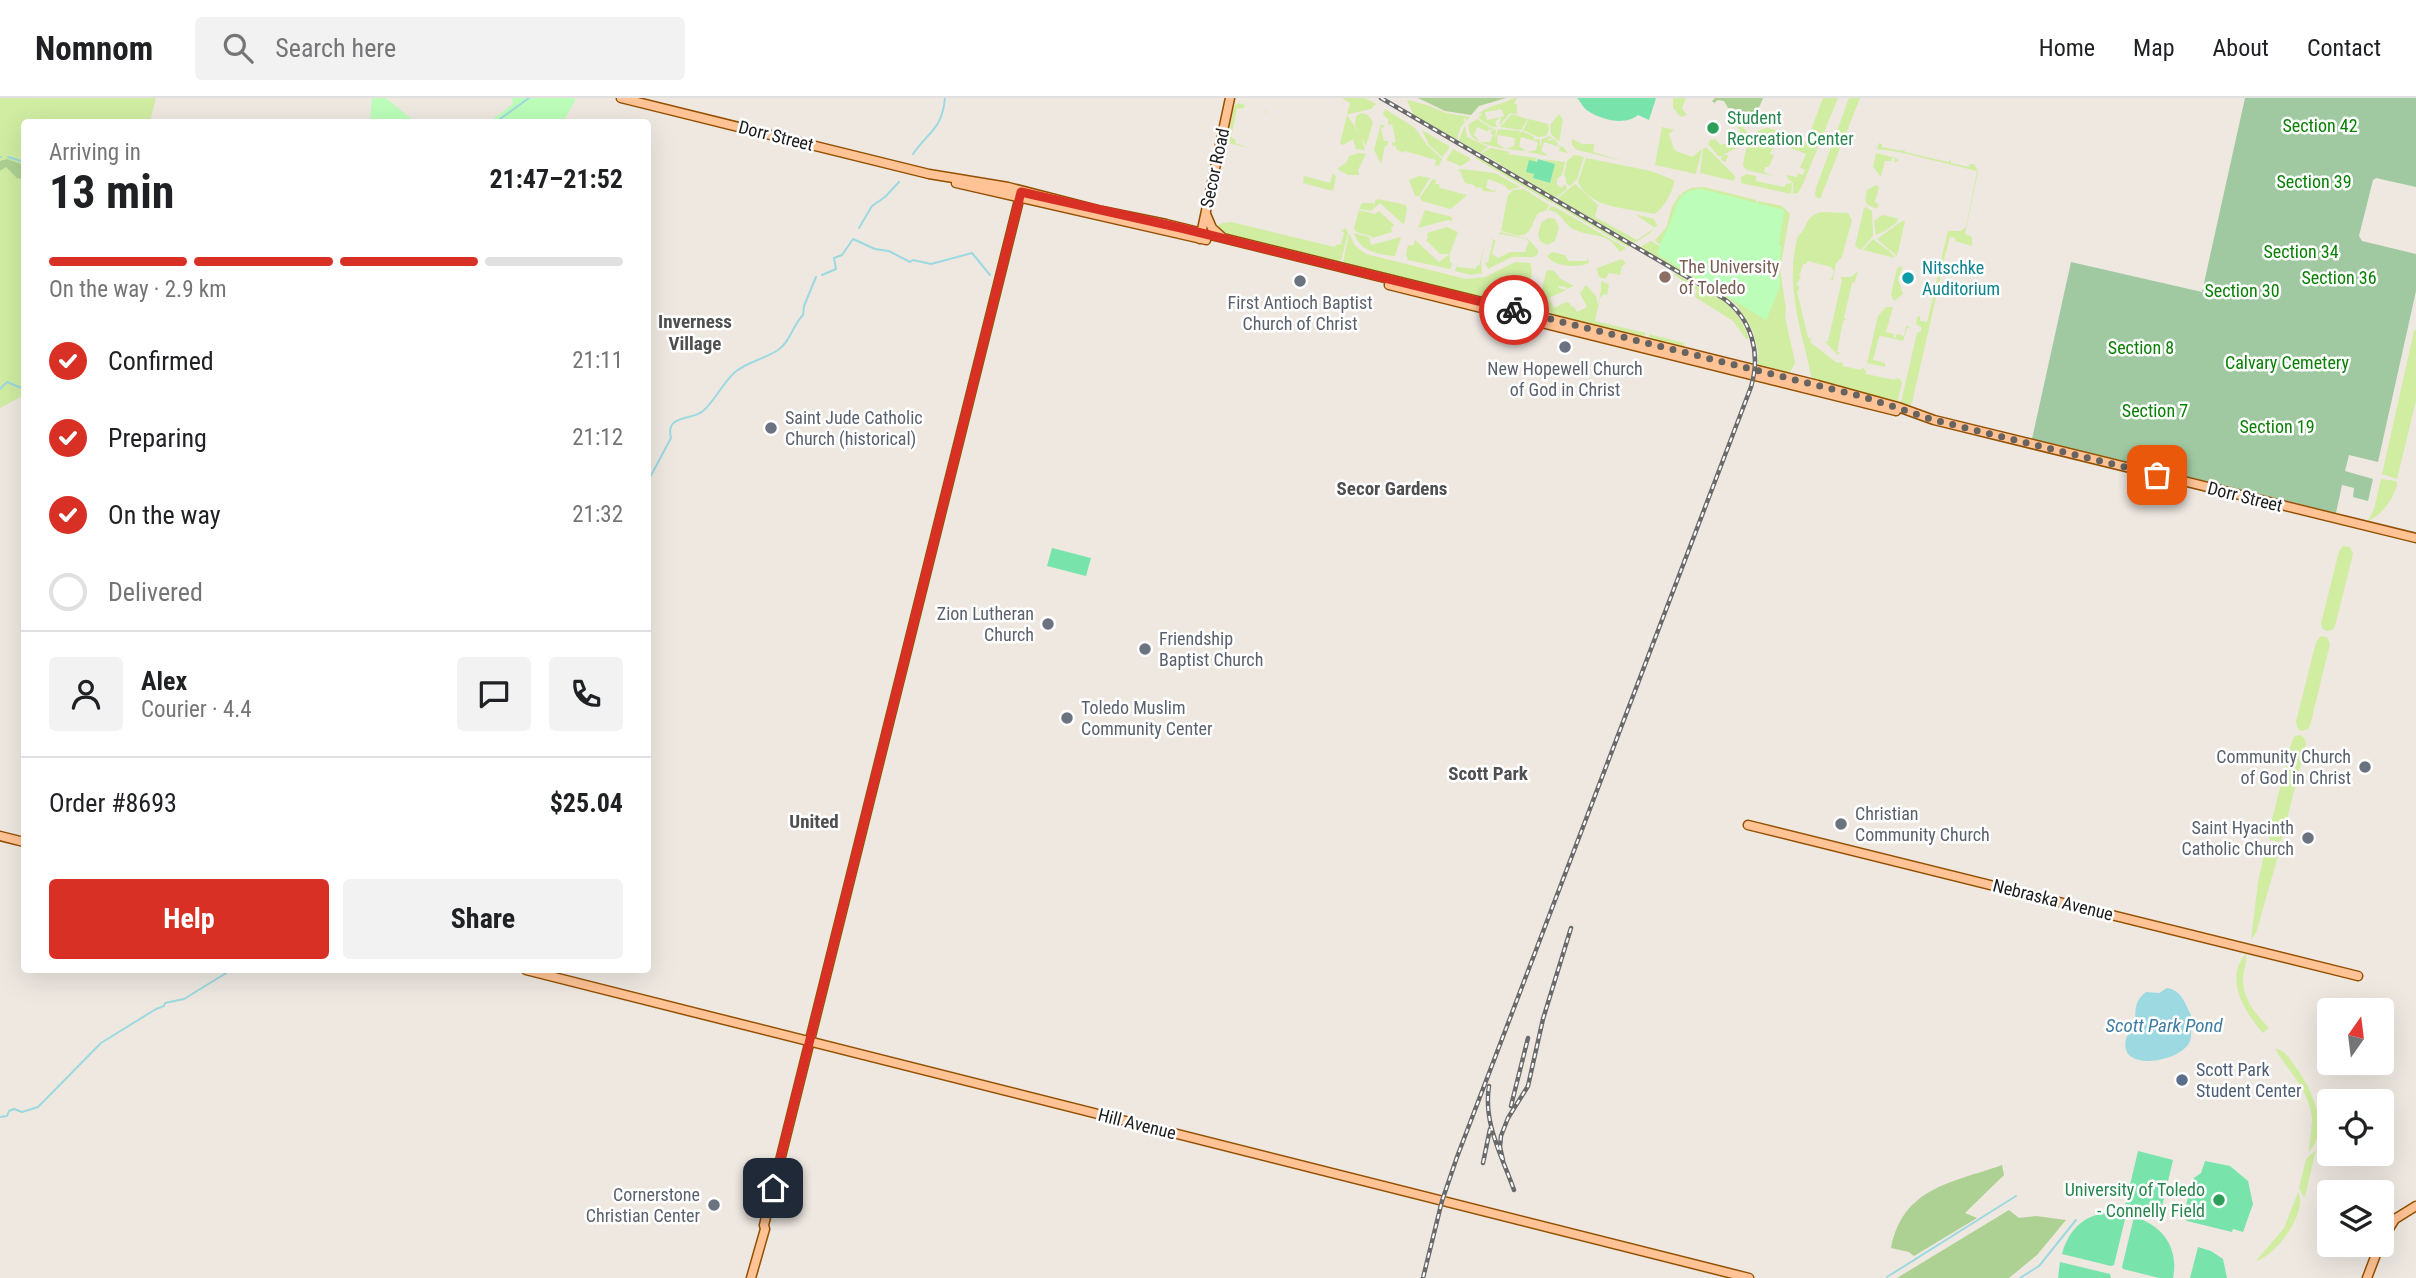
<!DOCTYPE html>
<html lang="en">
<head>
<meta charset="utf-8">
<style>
	:root { --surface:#fff; --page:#f2f2f2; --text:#202124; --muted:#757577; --line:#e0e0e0; --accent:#d93025 }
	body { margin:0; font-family:"Roboto Condensed",sans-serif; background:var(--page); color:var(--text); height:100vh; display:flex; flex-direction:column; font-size:26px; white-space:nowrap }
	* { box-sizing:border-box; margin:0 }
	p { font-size:23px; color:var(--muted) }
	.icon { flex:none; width:38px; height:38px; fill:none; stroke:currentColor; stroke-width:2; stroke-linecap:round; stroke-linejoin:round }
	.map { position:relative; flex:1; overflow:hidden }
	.side { position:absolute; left:21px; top:21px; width:630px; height:854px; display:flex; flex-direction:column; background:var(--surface); border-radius:7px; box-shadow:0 7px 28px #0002 }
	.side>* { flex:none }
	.needle { width:46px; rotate:14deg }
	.buttons { position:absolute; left:2317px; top:900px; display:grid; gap:14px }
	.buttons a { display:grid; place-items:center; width:77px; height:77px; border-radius:7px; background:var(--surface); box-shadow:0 7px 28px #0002; font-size:35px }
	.pin { position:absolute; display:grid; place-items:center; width:60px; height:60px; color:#fff; margin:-30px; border-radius:14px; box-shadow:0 4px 10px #0006 }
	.courier { position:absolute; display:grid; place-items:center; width:70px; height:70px; margin:-35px; border:5px solid #d93025; border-radius:50%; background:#fff; color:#222; box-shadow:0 2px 9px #0007 }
	.summary em { font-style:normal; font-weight:700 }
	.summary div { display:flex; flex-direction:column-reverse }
	.summary { display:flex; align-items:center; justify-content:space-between; height:119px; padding:0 28px }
	h1 { font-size:46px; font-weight:700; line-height:52px }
	.bar { display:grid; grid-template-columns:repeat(4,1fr); gap:10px 7px; align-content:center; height:84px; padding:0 28px }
	.bar i { height:9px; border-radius:5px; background:var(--line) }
	.bar .current { background:var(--accent) }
	.bar p { grid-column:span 4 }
	.line { display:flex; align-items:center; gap:18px; padding:0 28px; border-top:2px solid var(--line) }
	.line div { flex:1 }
	.round { display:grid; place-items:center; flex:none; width:74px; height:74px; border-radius:7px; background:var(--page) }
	ol { padding:0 28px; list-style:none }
	li { display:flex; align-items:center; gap:21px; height:77px }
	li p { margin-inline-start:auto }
	li .icon { padding:7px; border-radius:50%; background:var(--accent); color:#fff; stroke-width:4 }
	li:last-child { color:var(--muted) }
	li i { width:38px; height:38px; border:4px solid var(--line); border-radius:50% }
	.button { display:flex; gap:14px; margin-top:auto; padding:14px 28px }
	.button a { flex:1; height:80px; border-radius:7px; background:var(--accent); color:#fff; font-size:28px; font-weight:700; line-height:80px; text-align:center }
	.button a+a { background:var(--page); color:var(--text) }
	header { display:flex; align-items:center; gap:42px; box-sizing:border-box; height:98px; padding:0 35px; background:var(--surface); border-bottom:2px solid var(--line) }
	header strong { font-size:33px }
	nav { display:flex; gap:38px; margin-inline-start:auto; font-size:24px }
	.search { width:490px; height:63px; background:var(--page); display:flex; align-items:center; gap:18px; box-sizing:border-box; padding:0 24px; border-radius:7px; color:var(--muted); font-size:26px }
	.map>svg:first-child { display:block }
	.grass { fill:#d0eda2 }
	.forest { fill:#add192 }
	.cemetery { fill:#a0c9a1 }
	.park { fill:#bcfdb9 }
	.pitch { fill:#78e4ac }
	.water { fill:#9dd9e0 }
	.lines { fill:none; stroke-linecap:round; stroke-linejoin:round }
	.stream { stroke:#9dd9e0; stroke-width:2 }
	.major-casing { stroke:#945000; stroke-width:11 }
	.major { stroke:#ffc395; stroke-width:8 }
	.rail-casing { stroke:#6a6a6a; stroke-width:4.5 }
	.rail { stroke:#fff; stroke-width:2; stroke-dasharray:5; stroke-linecap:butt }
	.done { stroke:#666361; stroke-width:7; stroke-dasharray:0 12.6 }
	.route { stroke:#d93025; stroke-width:9 }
	.leisure-dot { fill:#2e9e5b; stroke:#fff; stroke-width:2.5 }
	.education-dot { fill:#8d6e63; stroke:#fff; stroke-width:2.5 }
	.culture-dot { fill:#0f9aa8; stroke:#fff; stroke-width:2.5 }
	.worship-dot { fill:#6b7280; stroke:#fff; stroke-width:2.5 }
	.service-dot { fill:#5c6f8a; stroke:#fff; stroke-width:2.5 }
	.labels { text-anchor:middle; stroke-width:5; stroke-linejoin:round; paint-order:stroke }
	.leisure-label { font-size:18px; fill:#27864d; stroke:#fff; text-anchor:start }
	.park-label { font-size:18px; fill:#098004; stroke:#fff }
	.street-label { font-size:18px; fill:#1c1c1c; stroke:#fff }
	.education-label { font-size:18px; fill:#785e54; stroke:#fff; text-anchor:start }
	.culture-label { font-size:18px; fill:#0d838f; stroke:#fff; text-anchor:start }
	.worship-label { font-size:18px; fill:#5b616d; stroke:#fff; text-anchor:start }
	.service-label { font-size:18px; fill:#4e5e75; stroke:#fff; text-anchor:start }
	.neighbourhood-label { font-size:19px; font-weight:bold; fill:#4f4f4f; stroke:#fff }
	.water-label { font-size:19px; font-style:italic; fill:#3d7ca1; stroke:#fff }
</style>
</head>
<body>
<header>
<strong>Nomnom</strong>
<div class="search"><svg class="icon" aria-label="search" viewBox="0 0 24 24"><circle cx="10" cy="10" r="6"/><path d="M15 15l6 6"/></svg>Search here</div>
<nav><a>Home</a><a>Map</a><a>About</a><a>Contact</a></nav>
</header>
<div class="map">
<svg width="2416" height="1180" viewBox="0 0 2416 1180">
	<rect width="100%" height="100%" fill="#eee8e1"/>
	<path class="grass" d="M0,0H156L150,24H24V297L0,310Z
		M1342,0H1365L1376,6L1371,11L1349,16H1347L1350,5Z
		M1514,0H1517L1514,5L1517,7V16L1510,15L1499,28L1501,19L1504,18L1502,11L1499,12L1498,9V12L1485,14L1487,22L1491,21L1493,24L1492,21L1500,19L1495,24L1497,29H1492L1478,20L1482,16L1479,15C1490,7 1504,6 1514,0Z
		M1673,0H1686L1682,10L1687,17L1681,19L1673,10Z
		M1823,0H1838L1803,86L1798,95L1793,96V85L1787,80V77L1797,79L1798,75L1803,77L1805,71L1800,70L1806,56L1790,50L1796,40L1811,44L1812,41L1806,37H1809Z
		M1849,0H1860L1820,101L1815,98L1816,90Z
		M1407,2L1427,7L1446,15L1470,19L1466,23L1465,20L1463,21L1465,24L1460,30L1457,42L1414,18Z
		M1238,5L1265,12L1267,14L1266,16L1265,12L1245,7L1244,10L1237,11L1231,39L1236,42L1235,45L1249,50L1229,45L1227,41L1234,9Z
		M1385,11L1414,29L1427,47L1442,61L1439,68L1435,67L1436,62L1405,53L1403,55L1396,51V47L1393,49L1392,45L1396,44L1392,26L1388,27V21L1383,17Z
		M1362,15L1368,17L1373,24L1366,48L1355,27L1356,18Z
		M1512,16L1528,21L1521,32L1500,29Z
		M1559,16L1563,22L1559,44L1551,36L1550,27Z
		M1347,17L1361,38L1365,52L1356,51L1353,41L1343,47L1340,45Z
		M1477,21L1493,31L1491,33L1489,30L1488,34L1477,29L1474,37L1480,44H1490L1493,37L1490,35L1494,31L1496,32L1495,43L1498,31L1520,33L1519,36L1522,33L1533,38L1535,42L1540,41V50L1542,41L1550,38L1553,41L1549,40L1548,43L1554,41L1558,46L1556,47L1563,49L1568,55L1559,53L1560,49L1544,44L1541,52L1548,58L1527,54L1536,52L1538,44L1521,39L1519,48L1526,53L1506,51L1514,48L1515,40L1498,37L1497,45L1505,51C1490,47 1466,45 1469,26Z
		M1529,21L1548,26L1549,31L1546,38L1538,39L1523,32Z
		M1733,23L1744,30L1748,36L1743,50L1742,47L1723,57H1728L1726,63L1724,64L1721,61L1722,58H1718L1708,46L1710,42L1715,41L1721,47L1736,42L1740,32Z
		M1381,26L1385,28L1381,31L1384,43H1388V47L1385,48L1381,66L1374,52Z
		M1465,27L1467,39L1488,49L1480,55L1459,43Z
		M1662,29L1674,32L1669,36C1677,58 1669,49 1692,59L1702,51L1696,76L1655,67Z
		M1768,30L1786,35L1788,40L1787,41L1779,37L1770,56L1774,57L1769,69H1765L1764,74L1773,78L1747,72L1743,68C1746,51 1748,32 1768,30Z
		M1422,32L1449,48V51L1442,59L1429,47Z
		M1572,41L1582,46H1594L1595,43L1593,54L1624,63L1577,52L1572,47Z
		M1879,45L1882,46V49L1903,53L1904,51L1905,54L1948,64L1951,62V65L1969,69L1970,66H1974L1978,73L1965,136L1972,139V148L1955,143V140L1950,139L1942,169L1939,170L1948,133H1961L1966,129L1977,73L1899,54L1877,51Z
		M1706,49L1735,78L1734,83L1700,75L1703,51Z
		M1491,50L1510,54L1507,56L1537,60L1533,80L1549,85L1555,66L1540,61L1565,64L1562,77L1557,81V86L1561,90L1565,86L1567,91L1556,100L1481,55Z
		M1453,51L1470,60V62L1461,68L1446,62Z
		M1359,55L1366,56L1358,72L1359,77H1348L1337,71L1347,64L1349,58Z
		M1876,55L1896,60L1899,63L1894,64L1895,61L1892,60L1891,63H1885L1881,79L1873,69Z
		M1574,57L1584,59L1577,81L1570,88L1566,85V80L1564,77L1567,63Z
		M1478,58L1554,102L1552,105L1475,60Z
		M1586,60L1651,73L1674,82C1675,91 1662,113 1654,116C1628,110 1590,111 1578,84Z
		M1461,71L1495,75L1520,89L1509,92L1504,87L1488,81L1486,90L1494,93L1496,91L1495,94L1483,93L1481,89L1476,90L1474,87L1465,85L1460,73H1457Z
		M1333,75L1336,79L1333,93L1303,85L1304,78L1330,85Z
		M1746,76L1756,78V83L1784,89L1786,86L1792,85L1791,96L1741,85V79Z
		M1419,78L1430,80L1419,98H1415L1409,82Z
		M1433,81L1436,82L1435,86H1439L1440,90L1467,97L1451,111L1422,103L1420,99Z
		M1575,86L1598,107L1595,119L1637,142L1655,130L1635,116L1654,121L1657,128L1649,136L1634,145L1560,102L1558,100Z
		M1876,87L1879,89L1875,104L1878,106L1877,111L1868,107L1865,103L1867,92Z
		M1704,89L1756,102V105L1758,103L1782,108L1790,116L1780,171L1786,211L1785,219L1795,264C1791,283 1771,273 1758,269V253L1753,233L1736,206L1640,149L1651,143L1662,149H1667L1657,145L1655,142L1666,130L1672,109L1680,96L1682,98V95L1691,90Z
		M1524,91L1549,107L1546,113C1530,113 1537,133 1523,137C1517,139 1507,134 1501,133L1508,97L1513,92Z
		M1378,101L1406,107L1407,111L1404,127L1380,105L1371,113L1359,111L1362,105H1373L1374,108L1375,103Z
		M1555,103L1558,104L1631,147L1628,149L1553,105Z
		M1551,108L1555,109L1626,150L1620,154C1606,133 1595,140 1575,132C1563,127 1563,114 1548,112Z
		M1866,109L1872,113L1873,138L1861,152L1855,148L1864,110Z
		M1359,112L1375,116L1379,113L1394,127L1391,130L1392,134L1372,140L1371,138L1356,134L1354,130Z
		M1425,112L1452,119V123L1448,122L1418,130Z
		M1821,114L1848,115L1852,122L1842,159L1836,165L1833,182L1829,181L1832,180L1834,173L1831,169L1808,163L1806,166H1803L1799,178L1801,179L1796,187L1799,188V192L1797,193L1808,240H1811L1810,244L1837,265L1842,264L1843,268L1861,272L1862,269L1866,273V276L1895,282L1896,280L1900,281L1902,285L1897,305L1812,281C1802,234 1784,186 1798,138C1809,130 1803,119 1821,114Z
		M1882,117L1898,120L1897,124L1885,133L1876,137L1874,123Z
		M1548,120L1555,121L1559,129L1555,143L1547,147L1540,143L1538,137L1541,125Z
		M1902,123H1905L1897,158L1877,141Z
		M1231,124L1335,149L1336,147L1341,146L1344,135L1341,133L1346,130L1348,135L1341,162L1339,163L1343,165L1349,135L1355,148L1366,156L1466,181L1485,179L1515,164L1530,165C1535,176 1528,200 1517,207H1521L1516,209L1296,154L1267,147L1269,146L1224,135L1215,129L1222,125Z
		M1447,129L1458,134L1450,155V164L1452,165L1450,171L1408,162L1406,156L1408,147L1413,148L1415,142L1439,164L1450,156H1440L1426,142L1428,139L1427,135Z
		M1500,134L1528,141L1538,152V156L1533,159H1512L1488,171L1485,165L1488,164L1493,143L1491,141L1498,143H1495L1492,156L1498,160L1510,154H1525L1529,143L1526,141L1500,136L1499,138Z
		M1354,135L1369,139L1371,147L1401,139L1395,158H1392C1375,155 1360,153 1354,135Z
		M1873,141C1880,148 1890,151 1895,160L1863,152Z
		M1485,145L1481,164L1482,175L1471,177L1455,173L1457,166V169L1476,171V168H1479Z
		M1552,154L1565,157L1569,163H1587L1588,160L1589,165C1578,170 1554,169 1547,158Z
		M1622,161L1626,166L1622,168L1620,177L1609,175L1605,181L1599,179L1597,170Z
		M1903,168L1898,181L1903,196L1894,203L1891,197L1897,170Z
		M1549,172L1554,173L1561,181L1574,188L1567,191L1566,189L1558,188L1559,190L1566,192L1549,200L1554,210L1566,204L1571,206L1570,208L1574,209L1577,214L1587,209L1580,195L1586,187L1596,198L1598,207L1601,192V184L1604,183V185L1609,186L1607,197L1604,196L1600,200L1595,223L1646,235L1643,240L1578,224L1543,212L1539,203L1546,174Z
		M1858,173L1855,184L1852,185L1844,220L1847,221L1843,223L1837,254L1840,255L1838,257L1825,244L1828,243L1842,182L1840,179H1851Z
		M1939,173L1941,177L1912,305L1909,309L1903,308L1901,304L1917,235L1921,233V229L1916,226L1917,219L1920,218V223L1927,224Z
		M1675,175L1717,200L1719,199C1733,211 1744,223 1749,241H1746L1733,223L1695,199L1697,192L1674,177Z
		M1886,209H1893L1886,234L1894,236L1893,239L1895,240L1897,236L1904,238L1906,228L1911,229L1907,230L1903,243L1882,238L1879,239L1873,262L1885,265V269L1867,265L1878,218Z
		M2416,231V303L2397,381L2382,376L2414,233Z
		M1649,236L1684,245V249L1732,262L1662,243L1649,242Z
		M2381,381L2396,383L2397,387C2392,403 2383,416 2368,423L2374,411Z
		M2343,448L2350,449L2353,456L2335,528L2332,532L2326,533L2322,530L2321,525L2339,453Z
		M2321,538L2327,539L2330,546L2310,628L2308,631L2301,633L2298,631L2296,624L2316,544Z
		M2301,637L2305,641L2306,646L2282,741L2279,744L2270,742L2268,737L2292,643L2295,638Z
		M2270,745L2278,747L2280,751L2256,835L2251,842L2258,784L2266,748Z
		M2246,856C2247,862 2244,871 2243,879C2242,901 2255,915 2269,930L2263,935C2246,916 2223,880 2246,856Z
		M2275,951C2285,952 2289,960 2295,968C2311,990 2331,1029 2309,1054C2309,1044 2312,1032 2312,1020C2309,992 2289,974 2275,951Z
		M2316,1052L2305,1098L2304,1099L2299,1090L2306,1061Z
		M2298,1094C2309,1113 2275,1159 2256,1163L2284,1130Z"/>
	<path class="forest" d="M1418,0H1506L1479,8L1471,17L1445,13Z
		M1715,0H1763L1751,28L1739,21L1740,14L1734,16L1732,10H1728L1724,3L1718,2L1714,5L1712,3Z
		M7,61L24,67L22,81L17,80L6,69L0,73V63Z
		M2002,1067L2004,1077L1965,1115L1977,1120L1914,1158L1909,1154L1891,1150C1903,1089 1952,1085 2002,1067Z
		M2009,1112L2019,1120L2036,1118L2066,1122L2037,1157L2009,1180H1897Z"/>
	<path class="cemetery" d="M2245,0H2416V89L2376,80L2373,82L2359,138L2362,143L2416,156V193L2378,364L2349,357L2345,373L2373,381L2368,403L2353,399L2354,390L2342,387L2336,415L2032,341L2071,164L2202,194Z"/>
	<path class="park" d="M372,0H386L415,24H370Z
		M512,0H573L576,1L563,24H489L513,6Z
		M1702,91L1784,112L1779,147L1781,148L1779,171L1780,189L1766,222L1657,156C1660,146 1663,139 1668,130C1678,111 1673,92 1702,91Z"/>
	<path class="pitch" d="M1577,0H1656L1649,22L1638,17C1625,28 1602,22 1588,13C1583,10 1581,4 1577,0Z
		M1538,61L1555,66L1550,85L1533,80L1534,76L1526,74L1529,62L1537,64Z
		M1052,450L1091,460L1086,478L1047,468Z
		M2138,1053L2173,1062L2160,1117L2125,1108Z
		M2205,1063L2230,1068L2248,1083L2253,1106L2243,1134L2233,1131L2232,1134L2187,1123L2183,1117L2194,1080L2201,1075Z
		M2104,1115L2126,1117L2114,1167L2111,1168L2062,1156C2068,1134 2081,1119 2104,1115Z
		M2134,1119C2163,1127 2179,1150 2173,1180H2159L2123,1171L2122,1169Z
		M2198,1149L2211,1153L2223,1161L2227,1180H2190Z
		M2060,1164L2110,1176L2111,1180H2058Z"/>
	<path class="water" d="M2167,890C2180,892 2184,902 2189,913C2192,918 2192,923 2191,929C2191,935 2192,940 2189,945C2178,965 2118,974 2126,941C2127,936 2133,933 2137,930C2134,915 2134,903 2146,894L2159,895Z"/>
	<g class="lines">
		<path class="stream" d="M496,24L529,0
			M913,56C930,32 942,31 945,0
			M0,59H1
			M8,59L24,64
			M859,130L872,108L885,99L899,84
			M822,177L836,171L834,160L842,157L853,141L875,151L889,153L910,164L913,162L931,166L972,155L990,177
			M0,291L7,284L24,291
			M648,383L671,340C665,316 691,323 703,313C713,305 723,285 734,275C746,264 765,261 778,252C791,243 792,228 803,217L804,208L816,179
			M0,1019L7,1018L9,1013L14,1011L22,1014L38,1009L101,945L156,911L164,908L165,905L184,901L231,872
			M1887,1179L2016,1098
			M2020,1180L2039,1168L2076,1122"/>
		<g class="major-casing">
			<path id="major" d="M621,0L929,76L1008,89L1102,113L1166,126L1818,287L1898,309L1934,322L2416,440
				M956,85L1206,142
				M1206,116L1212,130L1222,139
				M1200,141L1230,0
				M1389,187L1896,313
				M1748,727L2358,878
				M0,738L24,744
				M526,872L1749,1180
				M2382,1142L2395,1121L2416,1108
				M751,1180L765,1131L764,1127L1021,94
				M2367,1180L2380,1146"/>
		</g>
		<use href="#major" class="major"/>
		<g class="rail-casing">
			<path id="rail" d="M1381,0L1723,200C1752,221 1761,255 1751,289L1457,1059L1442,1103L1423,1180
				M1489,988C1483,1025 1502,1058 1514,1092
				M1511,1008L1528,940
				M1503,1062L1500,1049L1501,1038L1508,1020L1528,988L1543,921L1571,830
				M1483,1065L1490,1031"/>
		</g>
		<use href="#rail" class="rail"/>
	</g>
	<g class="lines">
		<path class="done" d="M1514,212L1864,299L1934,322L2157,377"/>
		<path class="route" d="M773,1090L1021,94L1181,130L1514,212"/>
	</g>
	<g class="leisure-dot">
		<circle cx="1713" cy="30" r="7"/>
		<circle cx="2219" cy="1102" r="7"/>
	</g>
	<circle class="education-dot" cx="1665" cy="179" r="7"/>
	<circle class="culture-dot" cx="1908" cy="180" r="7"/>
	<g class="worship-dot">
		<circle cx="1300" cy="183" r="7"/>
		<circle cx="1565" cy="249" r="7"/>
		<circle cx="771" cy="330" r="7"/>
		<circle cx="1048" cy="526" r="7"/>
		<circle cx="1145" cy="551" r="7"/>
		<circle cx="1067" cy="620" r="7"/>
		<circle cx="2365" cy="669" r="7"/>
		<circle cx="1841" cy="726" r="7"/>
		<circle cx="2308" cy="740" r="7"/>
		<circle cx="714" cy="1107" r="7"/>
	</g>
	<circle class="service-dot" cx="2182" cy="982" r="7"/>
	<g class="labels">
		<g class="leisure-label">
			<text x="1727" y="26">Student<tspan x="1727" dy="21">Recreation Center</tspan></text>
			<text x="2205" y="1098" text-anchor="end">University of Toledo<tspan x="2205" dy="21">- Connelly Field</tspan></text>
		</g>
		<g class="park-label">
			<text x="2320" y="34">Section 42</text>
			<text x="2314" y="90">Section 39</text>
			<text x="2301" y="160">Section 34</text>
			<text x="2339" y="186">Section 36</text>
			<text x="2242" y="199">Section 30</text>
			<text x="2141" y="256">Section 8</text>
			<text x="2287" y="271">Calvary Cemetery</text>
			<text x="2155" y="319">Section 7</text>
			<text x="2277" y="335">Section 19</text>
		</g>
		<g class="street-label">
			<text transform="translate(776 38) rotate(14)" y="6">Dorr Street</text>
			<text transform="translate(1215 70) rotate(-78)" y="6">Secor Road</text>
			<text transform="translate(2245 399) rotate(14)" y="6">Dorr Street</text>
			<text transform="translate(2053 802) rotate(14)" y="6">Nebraska Avenue</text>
			<text transform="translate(1137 1026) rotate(14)" y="6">Hill Avenue</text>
		</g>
		<g class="education-label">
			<text x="1679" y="175">The University<tspan x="1679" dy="21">of Toledo</tspan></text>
		</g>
		<g class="culture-label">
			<text x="1922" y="176">Nitschke<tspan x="1922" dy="21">Auditorium</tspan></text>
		</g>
		<g class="worship-label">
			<text x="1300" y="211" text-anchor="middle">First Antioch Baptist<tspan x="1300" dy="21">Church of Christ</tspan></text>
			<text x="1565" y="277" text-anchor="middle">New Hopewell Church<tspan x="1565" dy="21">of God in Christ</tspan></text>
			<text x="785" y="326">Saint Jude Catholic<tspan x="785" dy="21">Church (historical)</tspan></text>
			<text x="1034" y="522" text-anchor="end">Zion Lutheran<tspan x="1034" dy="21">Church</tspan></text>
			<text x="1159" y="547">Friendship<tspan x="1159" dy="21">Baptist Church</tspan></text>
			<text x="1081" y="616">Toledo Muslim<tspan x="1081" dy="21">Community Center</tspan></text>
			<text x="2351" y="665" text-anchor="end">Community Church<tspan x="2351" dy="21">of God in Christ</tspan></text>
			<text x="1855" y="722">Christian<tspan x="1855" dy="21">Community Church</tspan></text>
			<text x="2294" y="736" text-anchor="end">Saint Hyacinth<tspan x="2294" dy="21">Catholic Church</tspan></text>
			<text x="700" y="1103" text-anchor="end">Cornerstone<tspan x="700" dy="21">Christian Center</tspan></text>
		</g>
		<g class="service-label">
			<text x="2196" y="978">Scott Park<tspan x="2196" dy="21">Student Center</tspan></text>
		</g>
		<g class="neighbourhood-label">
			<text x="695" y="230">Inverness<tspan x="695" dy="22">Village</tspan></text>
			<text x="1392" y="397">Secor Gardens</text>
			<text x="1488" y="682">Scott Park</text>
			<text x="814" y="730">United</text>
		</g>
		<g class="water-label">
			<text x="2164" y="934">Scott Park Pond</text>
		</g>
	</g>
</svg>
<div class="buttons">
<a><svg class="needle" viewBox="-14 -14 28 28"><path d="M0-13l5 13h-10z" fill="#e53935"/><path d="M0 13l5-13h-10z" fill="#757577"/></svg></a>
<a><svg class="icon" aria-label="locate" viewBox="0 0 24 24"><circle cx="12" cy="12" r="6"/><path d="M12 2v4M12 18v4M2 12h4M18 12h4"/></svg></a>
<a><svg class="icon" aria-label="layers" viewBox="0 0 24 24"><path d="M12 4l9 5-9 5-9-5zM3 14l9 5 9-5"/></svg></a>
</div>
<div class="pin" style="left:2157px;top:377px;background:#ea580c"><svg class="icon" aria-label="bag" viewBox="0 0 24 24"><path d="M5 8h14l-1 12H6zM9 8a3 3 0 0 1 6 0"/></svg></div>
<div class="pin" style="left:773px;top:1090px;background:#1f2937"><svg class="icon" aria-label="home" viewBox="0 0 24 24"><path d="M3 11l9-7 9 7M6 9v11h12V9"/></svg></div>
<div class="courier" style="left:1514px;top:212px"><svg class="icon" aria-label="bike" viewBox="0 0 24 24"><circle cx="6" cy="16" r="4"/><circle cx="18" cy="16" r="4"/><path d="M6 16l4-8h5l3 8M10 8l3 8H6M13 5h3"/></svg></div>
<section class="side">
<div class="summary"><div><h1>13 min</h1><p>Arriving in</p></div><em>21:47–21:52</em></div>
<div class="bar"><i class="current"></i><i class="current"></i><i class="current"></i><i></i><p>On the way · 2.9 km</p></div>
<ol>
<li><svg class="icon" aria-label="check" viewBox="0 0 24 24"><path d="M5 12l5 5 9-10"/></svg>Confirmed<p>21:11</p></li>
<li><svg class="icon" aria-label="check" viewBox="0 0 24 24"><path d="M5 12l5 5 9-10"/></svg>Preparing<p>21:12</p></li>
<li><svg class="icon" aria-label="check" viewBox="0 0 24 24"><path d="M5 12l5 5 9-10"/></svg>On the way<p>21:32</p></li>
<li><i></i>Delivered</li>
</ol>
<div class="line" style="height:126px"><a class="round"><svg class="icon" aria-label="person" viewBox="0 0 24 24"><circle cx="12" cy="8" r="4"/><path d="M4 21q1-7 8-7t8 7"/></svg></a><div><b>Alex</b><p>Courier · 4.4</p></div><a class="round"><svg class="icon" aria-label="chat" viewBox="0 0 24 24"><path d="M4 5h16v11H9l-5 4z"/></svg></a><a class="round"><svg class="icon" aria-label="phone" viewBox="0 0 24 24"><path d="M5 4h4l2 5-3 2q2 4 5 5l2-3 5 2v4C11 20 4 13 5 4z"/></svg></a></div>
<div class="line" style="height:91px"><div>Order #8693</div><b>$25.04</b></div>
<div class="button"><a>Help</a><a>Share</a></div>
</section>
</div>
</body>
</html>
